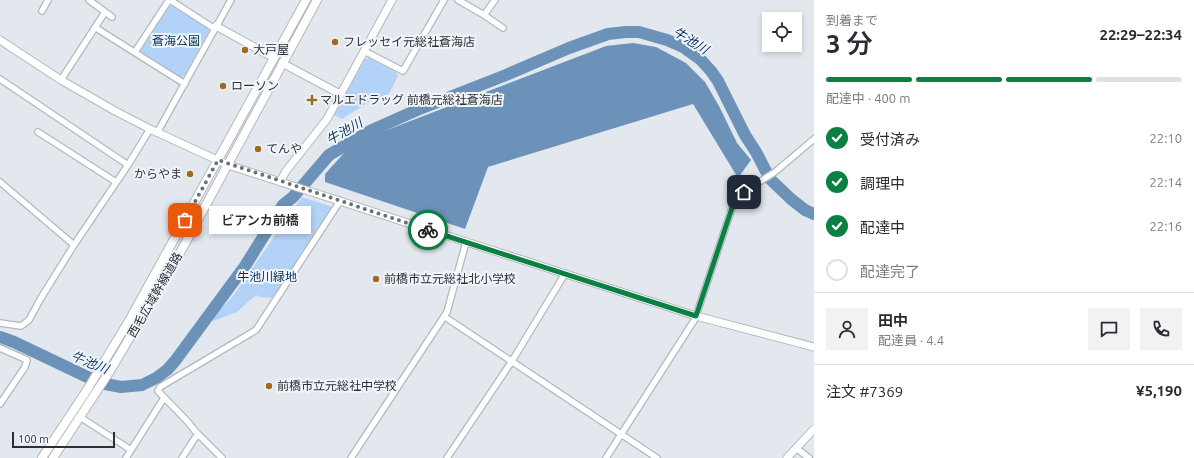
<!DOCTYPE html>
<html lang="ja">
<head>
<meta charset="utf-8">
<style>
	:root { --surface:#fff; --page:#f2f2f3; --text:#2b2b33; --muted:#7c7c81; --line:#e1e1e2; --accent:#0b8043 }
	body { margin:0; font-family:Ubuntu,"Noto Sans JP",sans-serif; background:var(--page); color:var(--text); height:100vh; display:flex; flex-direction:column; font-size:15px; white-space:nowrap }
	* { box-sizing:border-box; margin:0 }
	p { font-size:13px; color:var(--muted) }
	.icon { flex:none; width:22px; height:22px; fill:none; stroke:currentColor; stroke-width:2; stroke-linecap:round; stroke-linejoin:round }
	.map { position:relative; flex:1; overflow:hidden }
	.panel { display:flex; flex-direction:column; background:var(--surface); width:380px }
	.panel>* { flex:none }
	.fabs { position:absolute; left:762px; top:12px; display:grid; gap:8px }
	.fabs a { display:grid; place-items:center; width:40px; height:40px; border-radius:0px; background:var(--surface); box-shadow:0 2px 6px #0003; font-size:20px }
	.scale { position:absolute; left:12px; bottom:10px; width:103px; box-sizing:border-box; padding-left:4px; border:2px solid #2e3032; border-top:0; font-size:11px; line-height:14px; white-space:nowrap; color:#2e3032; -webkit-text-stroke:3px #f0f5fc; paint-order:stroke }
	.pin { position:absolute; display:grid; place-items:center; width:34px; height:34px; color:#fff; margin:-17px; border-radius:8px; box-shadow:0 2px 6px #0006 }
	.courier { position:absolute; display:grid; place-items:center; width:40px; height:40px; margin:-20px; border:3px solid #0b8043; border-radius:50%; background:#fff; color:#222; box-shadow:0 1px 5px #0007 }
	.bubble { position:absolute; height:28px; border-radius:0px; background:var(--surface); box-shadow:0 2px 6px #0003; font-size:13px; font-weight:600; line-height:28px; text-align:center }
	.headline em { font-style:normal; font-weight:600 }
	.headline div { display:flex; flex-direction:column-reverse }
	.headline { display:flex; align-items:center; justify-content:space-between; height:68px; padding:0 12px }
	h1 { font-size:26px; font-weight:600; line-height:30px }
	.bar { display:grid; grid-template-columns:repeat(4,1fr); gap:6px 4px; align-content:center; height:48px; padding:0 12px }
	.bar i { height:5px; border-radius:3px; background:var(--line) }
	.bar .current { background:var(--accent) }
	.bar p { grid-column:span 4 }
	.line { display:flex; align-items:center; gap:10px; padding:0 12px; border-top:1px solid var(--line) }
	.line div { flex:1 }
	.round { display:grid; place-items:center; flex:none; width:42px; height:42px; border-radius:0px; background:var(--page) }
	ol { padding:0 12px; list-style:none }
	li { display:flex; align-items:center; gap:12px; height:44px }
	li p { margin-inline-start:auto }
	li .icon { padding:4px; border-radius:50%; background:var(--accent); color:#fff; stroke-width:4 }
	li:last-child { color:var(--muted) }
	li i { width:22px; height:22px; border:2px solid var(--line); border-radius:50% }
	main { display:flex; flex:1; min-height:0 }
	.map>svg:first-child { display:block }
	.green { fill:#b2d2f7 }
	.water { fill:#6c92ba }
	.lines { fill:none; stroke-linecap:round; stroke-linejoin:round }
	.river { stroke:#6c92ba; stroke-width:12 }
	.minor-casing { stroke:#b3b8be; stroke-width:8 }
	.tertiary-casing { stroke:#b3b8be; stroke-width:9 }
	.secondary-casing { stroke:#b3b8be; stroke-width:10 }
	.minor { stroke:#fff; stroke-width:5.5 }
	.tertiary { stroke:#fff; stroke-width:7 }
	.secondary { stroke:#fff; stroke-width:8 }
	.done { stroke:#6d7074; stroke-width:4; stroke-dasharray:0 7.2 }
	.route { stroke:#0b8043; stroke-width:5 }
	.poi-dot { fill:#9d6a20; stroke:#f0f5fc; stroke-width:1.5 }
	.labels { text-anchor:middle; stroke-width:4; stroke-linejoin:round; paint-order:stroke }
	.park-label { font-size:12px; fill:#053057; stroke:#f0f5fc }
	.poi-label { font-size:12px; fill:#2e3032; stroke:#f0f5fc; text-anchor:start }
	.street-label { font-size:12px; fill:#2e3032; stroke:#f0f5fc }
	.water-label { font-size:13px; font-style:italic; fill:#103960; stroke:#f0f5fc }
</style>
</head>
<body>
<main>
<div class="map">
<svg width="814" height="458" viewBox="0 0 814 458">
	<rect width="100%" height="100%" fill="#e2e8ee"/>
	<path class="green" d="M170,6H174L208,27L209,31L184,76L179,78L142,53L141,50Z
		M369,58L396,72L398,76L389,94L369,102L342,119L334,115L365,59Z
		M302,197L333,207L275,298L260,297L256,295L237,312L213,321L211,319L233,296Z"/>
	<path class="water" d="M633,43L656,47L686,63L705,82L719,106L737,143L751,160L738,178L693,104L488,167L465,229L325,182V174L345,152L374,135L606,46Z"/>
	<g class="lines">
		<path class="river" d="M0,337L14,342L100,383L121,387L142,385L156,378L167,370L175,361L245,266L283,205L293,197L329,155L370,131L417,110L506,75L569,48L608,34L626,32H639L667,40L683,47L701,60L711,71L718,81L745,135L756,152L770,179L791,199L805,210L814,214"/>
		<g class="minor-casing">
			<path id="minor" d="M89,0L112,17
				M170,0L215,29
				M458,0L484,15L503,28
				M42,11L48,0
				M484,15L495,0
				M96,28L185,84
				M364,51L403,71L444,0
				M135,52L169,0
				M0,79L128,165
				M61,80L105,12
				M38,132L116,182
				M157,133L231,0
				M0,182L74,245
				M445,317L657,458
				M0,323L21,326L29,320L41,298L74,245L128,165L150,129
				M0,348L27,360L25,367L0,404
				M80,417L131,450
				M796,448L809,458
				M126,458L164,398
				M182,458L195,438L199,435
				M222,458L195,431L188,422L158,391L160,387L256,330L340,201
				M351,458L447,312L466,242
				M447,458L512,361L563,277L564,273
				M606,458L695,319L734,202L737,196L775,172L814,139"/>
		</g>
		<g class="tertiary-casing">
			<path id="tertiary" d="M216,26L274,58
				M0,40L61,80L115,111L150,129L228,165L696,316L814,347
				M282,63L340,94
				M280,182L286,171L327,119L392,0
				M787,458L814,429"/>
		</g>
		<g class="secondary-casing">
			<path id="secondary" d="M42,458L87,390L130,319L306,0
				M53,458L110,371L181,251L317,0"/>
		</g>
		<use href="#minor" class="minor"/>
		<use href="#tertiary" class="tertiary"/>
		<use href="#secondary" class="secondary"/>
	</g>
	<g class="lines">
		<path class="done" d="M185,220L218,160L428,230"/>
		<path class="route" d="M428,230L696,316L734,202L737,196L744,192"/>
	</g>
	<g class="poi-dot">
		<circle cx="335" cy="42" r="4"/>
		<circle cx="245" cy="50" r="4"/>
		<circle cx="223" cy="86" r="4"/>
		<path d="M310 94h4v4h4v4h-4v4h-4v-4h-4v-4h4z"/>
		<circle cx="258" cy="149" r="4"/>
		<circle cx="190" cy="174" r="4"/>
		<circle cx="376" cy="279" r="4"/>
		<circle cx="269" cy="386" r="4"/>
	</g>
	<g class="labels">
		<g class="park-label">
			<text x="176" y="45">蒼海公園</text>
			<text x="267" y="281">牛池川緑地</text>
		</g>
		<g class="poi-label">
			<text x="343" y="46">フレッセイ元総社蒼海店</text>
			<text x="253" y="54">大戸屋</text>
			<text x="231" y="90">ローソン</text>
			<text x="320" y="104">マルエドラッグ 前橋元総社蒼海店</text>
			<text x="266" y="153">てんや</text>
			<text x="182" y="178" text-anchor="end">からやま</text>
			<text x="384" y="283">前橋市立元総社北小学校</text>
			<text x="277" y="390">前橋市立元総社中学校</text>
		</g>
		<g class="street-label">
			<text transform="translate(155 295) rotate(-60)" y="4">西毛広域幹線道路</text>
		</g>
		<g class="water-label">
			<text transform="translate(691 40) rotate(32)" y="5">牛池川</text>
			<text transform="translate(344 131) rotate(-30)" y="5">牛池川</text>
			<text transform="translate(90 362) rotate(22)" y="5">牛池川</text>
		</g>
	</g>
</svg>
<div class="fabs">
<a><svg class="icon" aria-label="locate" viewBox="0 0 24 24"><circle cx="12" cy="12" r="6"/><path d="M12 2v4M12 18v4M2 12h4M18 12h4"/></svg></a>
</div>
<div class="scale">100 m</div>
<div class="pin" style="left:185px;top:220px;background:#ea580c"><svg class="icon" aria-label="bag" viewBox="0 0 24 24"><path d="M5 8h14l-1 12H6zM9 8a3 3 0 0 1 6 0"/></svg></div>
<div class="pin" style="left:744px;top:192px;background:#1f2937"><svg class="icon" aria-label="home" viewBox="0 0 24 24"><path d="M3 11l9-7 9 7M6 9v11h12V9"/></svg></div>
<div class="courier" style="left:428px;top:230px"><svg class="icon" aria-label="bike" viewBox="0 0 24 24"><circle cx="6" cy="16" r="4"/><circle cx="18" cy="16" r="4"/><path d="M6 16l4-8h5l3 8M10 8l3 8H6M13 5h3"/></svg></div>
<div class="bubble" style="left:209px;top:206px;width:102px">ビアンカ前橋</div>
</div>
<section class="panel">
<div class="headline"><div><h1>3 分</h1><p>到着まで</p></div><em>22:29–22:34</em></div>
<div class="bar"><i class="current"></i><i class="current"></i><i class="current"></i><i></i><p>配達中 · 400 m</p></div>
<ol>
<li><svg class="icon" aria-label="check" viewBox="0 0 24 24"><path d="M5 12l5 5 9-10"/></svg>受付済み<p>22:10</p></li>
<li><svg class="icon" aria-label="check" viewBox="0 0 24 24"><path d="M5 12l5 5 9-10"/></svg>調理中<p>22:14</p></li>
<li><svg class="icon" aria-label="check" viewBox="0 0 24 24"><path d="M5 12l5 5 9-10"/></svg>配達中<p>22:16</p></li>
<li><i></i>配達完了</li>
</ol>
<div class="line" style="height:72px"><a class="round"><svg class="icon" aria-label="person" viewBox="0 0 24 24"><circle cx="12" cy="8" r="4"/><path d="M4 21q1-7 8-7t8 7"/></svg></a><div><b>田中</b><p>配達員 · 4.4</p></div><a class="round"><svg class="icon" aria-label="chat" viewBox="0 0 24 24"><path d="M4 5h16v11H9l-5 4z"/></svg></a><a class="round"><svg class="icon" aria-label="phone" viewBox="0 0 24 24"><path d="M5 4h4l2 5-3 2q2 4 5 5l2-3 5 2v4C11 20 4 13 5 4z"/></svg></a></div>
<div class="line" style="height:52px"><div>注文 #7369</div><b>¥5,190</b></div>
</section>
</main>
</body>
</html>
